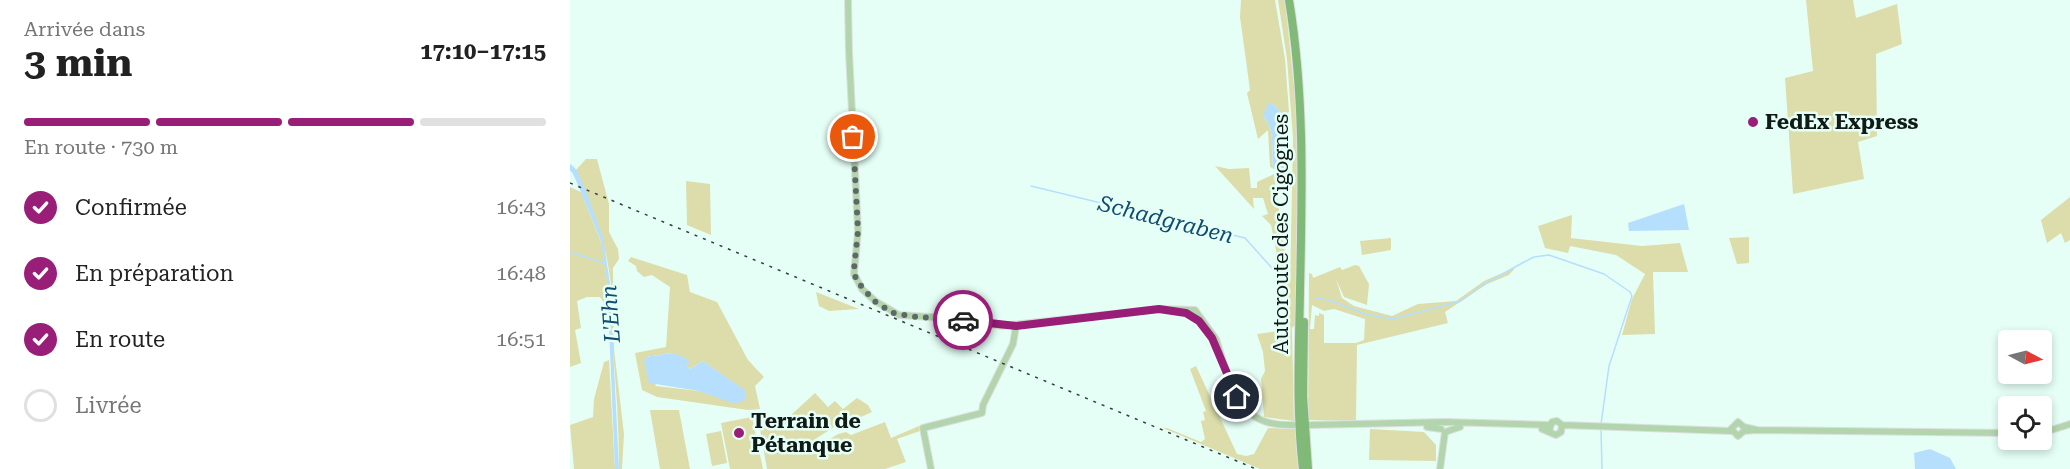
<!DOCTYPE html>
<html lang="fr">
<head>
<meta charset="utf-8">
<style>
	:root { --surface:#fff; --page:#f6f6f6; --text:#222; --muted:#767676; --line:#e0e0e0; --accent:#981e77 }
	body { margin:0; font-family:"Roboto Serif",serif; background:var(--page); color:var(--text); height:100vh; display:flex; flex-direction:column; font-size:22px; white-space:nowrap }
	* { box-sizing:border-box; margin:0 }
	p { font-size:20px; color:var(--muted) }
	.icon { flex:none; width:33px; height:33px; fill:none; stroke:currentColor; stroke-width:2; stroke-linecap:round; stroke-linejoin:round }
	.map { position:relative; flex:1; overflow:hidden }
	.details { display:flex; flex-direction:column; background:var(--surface); width:570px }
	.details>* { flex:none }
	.needle { width:39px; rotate:97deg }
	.buttons { position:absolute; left:1428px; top:330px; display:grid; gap:12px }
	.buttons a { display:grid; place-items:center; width:54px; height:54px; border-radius:6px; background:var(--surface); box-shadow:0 3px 9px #0003; font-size:30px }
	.pin { position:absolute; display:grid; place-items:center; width:51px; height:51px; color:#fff; margin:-26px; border:3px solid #fff; border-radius:50%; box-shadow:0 2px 6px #0007 }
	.courier { position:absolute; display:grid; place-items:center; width:60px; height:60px; margin:-30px; border:4px solid #981e77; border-radius:50%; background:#fff; color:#222; box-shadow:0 2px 8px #0007 }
	.head em { font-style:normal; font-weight:700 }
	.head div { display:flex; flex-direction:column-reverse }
	.head { display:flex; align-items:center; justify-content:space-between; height:102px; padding:0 24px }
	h1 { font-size:39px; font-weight:700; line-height:45px }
	.bar { display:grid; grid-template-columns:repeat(4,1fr); gap:9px 6px; align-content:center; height:72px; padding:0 24px }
	.bar i { height:8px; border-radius:4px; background:var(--line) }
	.bar .current { background:var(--accent) }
	.bar p { grid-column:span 4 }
	ol { padding:0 24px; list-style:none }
	li { display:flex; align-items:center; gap:18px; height:66px }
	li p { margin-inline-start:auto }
	li .icon { padding:6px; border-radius:50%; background:var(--accent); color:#fff; stroke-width:4 }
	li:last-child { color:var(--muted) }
	li i { width:33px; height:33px; border:3px solid var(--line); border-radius:50% }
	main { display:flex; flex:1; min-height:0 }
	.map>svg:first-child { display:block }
	.green { fill:#dcddab; fill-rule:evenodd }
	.water { fill:#b6dffe }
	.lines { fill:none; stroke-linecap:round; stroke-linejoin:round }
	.stream { stroke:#b6dffe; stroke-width:1.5 }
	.river { stroke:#b6dffe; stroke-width:5 }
	.major-casing { stroke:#dedfdf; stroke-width:8 }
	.highway-casing { stroke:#dedfdf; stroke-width:10 }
	.major { stroke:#b3d5ae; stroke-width:6 }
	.highway { stroke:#80b978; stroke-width:8 }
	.rail { stroke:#323e3a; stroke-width:1.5; stroke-dasharray:3 6; stroke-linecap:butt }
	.done { stroke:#5b6a65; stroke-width:6; stroke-dasharray:0 10.8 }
	.route { stroke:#981e77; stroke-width:8 }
	.poi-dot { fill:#981e77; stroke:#e5fff6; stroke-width:2 }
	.labels { text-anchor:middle; stroke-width:5; stroke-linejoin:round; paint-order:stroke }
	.poi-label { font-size:21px; font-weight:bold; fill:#101a17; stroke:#e5fff6; text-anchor:start }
	.street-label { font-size:21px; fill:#101a17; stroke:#e5fff6 }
	.water-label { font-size:22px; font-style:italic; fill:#104c70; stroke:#e5fff6 }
</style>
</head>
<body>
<main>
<section class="details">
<div class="head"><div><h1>3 min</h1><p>Arrivée dans</p></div><em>17:10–17:15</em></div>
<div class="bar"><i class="current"></i><i class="current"></i><i class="current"></i><i></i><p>En route · 730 m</p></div>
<ol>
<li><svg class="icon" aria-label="check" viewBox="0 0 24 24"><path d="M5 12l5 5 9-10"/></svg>Confirmée<p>16:43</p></li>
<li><svg class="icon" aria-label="check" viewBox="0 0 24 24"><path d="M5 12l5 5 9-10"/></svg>En préparation<p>16:48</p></li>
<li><svg class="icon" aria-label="check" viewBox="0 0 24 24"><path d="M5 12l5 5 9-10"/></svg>En route<p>16:51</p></li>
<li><i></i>Livrée</li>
</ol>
</section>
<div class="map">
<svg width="1500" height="469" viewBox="0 0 1500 469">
	<rect width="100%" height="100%" fill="#e5fff6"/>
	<path class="green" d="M671,0H705L715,59L719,112L714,116L703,104L693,116C706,130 701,150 703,168L707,170L700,167L698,130L688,139L677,93L680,90L670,17Z
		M708,0H715L728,125L726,324L722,328L724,421L694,417L691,379L695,371L693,352L687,334L716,330L714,279L718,278L720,286L723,138L717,59Z
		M1236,0H1283L1286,18L1327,4L1332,44L1306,54L1307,136L1288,142L1294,179L1223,194L1215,78L1243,71Z
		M16,159H27L39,204V232L48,249L49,259L43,268L44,349L54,434L52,469H49C49,426 46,383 42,340C40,322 43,303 41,285C36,244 25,208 4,172Z
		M645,166L659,169L679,168L681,188H687V182L704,174L718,275H711L701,225L692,216L698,214L693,198H683L684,209Z
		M116,181L140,184L141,235L117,225Z
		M0,187L11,192L32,244L38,288V323L35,304L30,297H17L7,301L11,328L5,330L11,363L0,367Z
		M1500,197V240L1495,243L1491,233L1477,243L1471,220Z
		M1002,215L1001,238L1072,246L1110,243L1118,272H1083L1085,334L1052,335L1062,299L1075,274L1046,255L1000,246L998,253L975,248L968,226Z
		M1179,237V263L1167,264L1159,238Z
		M821,238V250L792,255L790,241Z
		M61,257L117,275L120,292L147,302L178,360L194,377L185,386L190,409L178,410L87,397L72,390L65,353L96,347L100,287L82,275L74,277L67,271L66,266L58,261ZM101,353L119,362L117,366L120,369L133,361L175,391L149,397L129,391L86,386L76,357Z
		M785,265L789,266L799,284L797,305L774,297L766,279L772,298L784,306L822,316L848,304L886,301L914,281L946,267L939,275L917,284L875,312L878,323L787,345L786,421L738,420L739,273L742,274L743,278L770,267L772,270ZM742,305L754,311L764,309L795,319L794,340L786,343H754V315L749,313V316L745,315L744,329H740Z
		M246,292L289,309L259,311L249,306Z
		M39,360L45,469H4L0,425L23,417L24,399L34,362Z
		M626,366L667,454L676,456L684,454L698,428L725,429L729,469H690L593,428H597L631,442L635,439L631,421L635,420L633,412L636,411L620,369Z
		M245,393L258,407L265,401L273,409L287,398L298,405L302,412L280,422L276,419L238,444L240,451L268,434L276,432L281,435L315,422L321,438L349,426L350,431L327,439L336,462L315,469H197L188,418L192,411L208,427Z
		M80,410H109L120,469H90Z
		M182,417L193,469H160L151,423Z
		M800,429L854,432L866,445V461L799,460Z
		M151,431L157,463L142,466L136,434Z"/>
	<path class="water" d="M698,104H703L714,116L718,164L716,168L703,169C701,150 706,130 693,116Z
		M11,192L17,194L33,238L40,283L49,469H45L37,281L31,241Z
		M1114,204L1119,230L1059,231L1058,223Z
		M101,353L114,357L120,362L117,366L120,369L133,361L176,391L175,400L165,404L129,391L79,383L74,360L76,357Z
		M1360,449L1380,458L1386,469H1345L1344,453Z"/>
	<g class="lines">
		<path class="stream" d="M461,186L675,238L709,276L715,277
			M0,252L33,263
			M746,298L762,301L795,314L823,319L891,301L911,286L954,262L964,257L979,255L1034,274L1060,292L1062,296L1039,366L1031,424
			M1031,429L1032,469"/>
		<path class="river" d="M0,167L5,172L17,200"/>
		<g class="major-casing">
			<path id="major" d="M278,0L279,54
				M279,52L288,231L284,274L292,289L305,301L329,315L391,319L432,326L589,309L625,310L646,339L656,371
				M655,368C672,405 677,426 723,425
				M408,414L412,413L413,405L443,344L446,326
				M740,425L875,422L980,425
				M992,425L1161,431
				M857,427L871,429
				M972,429L986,435L991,432L992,425L987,421L982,422L979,431
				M1187,430L1174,427L1168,422L1161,429L1168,436L1174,431L1187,430L1438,433
				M1472,433L1500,424
				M361,469L353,428L408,414
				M870,469L875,432L890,427"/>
		</g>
		<g class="highway-casing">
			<path id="highway" d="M719,0C735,97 732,194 730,291C729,351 726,410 733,469
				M734,322L733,396L738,469"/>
		</g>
		<use href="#major" class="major"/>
		<use href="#highway" class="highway"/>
		<path class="rail" d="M0,183L686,469"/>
	</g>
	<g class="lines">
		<path class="done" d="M283,137L288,231L284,269L286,280L304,301L323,313L347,317L393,320"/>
		<path class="route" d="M393,320L446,326L589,309L616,313L629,321L642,338L667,397"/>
	</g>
	<g class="poi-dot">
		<circle cx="1183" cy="122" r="6"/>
		<circle cx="169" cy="433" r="6"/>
	</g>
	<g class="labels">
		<g class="poi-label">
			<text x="1195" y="129">FedEx Express</text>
			<text x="181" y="428">Terrain de<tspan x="181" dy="24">Pétanque</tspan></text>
		</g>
		<g class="street-label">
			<text transform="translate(711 234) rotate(-90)" y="7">Autoroute des Cigognes</text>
		</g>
		<g class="water-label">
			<text transform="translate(596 219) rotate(14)" y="8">Schadgraben</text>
			<text transform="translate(40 314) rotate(-94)" y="8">L'Ehn</text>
		</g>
	</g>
</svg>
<div class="buttons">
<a><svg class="needle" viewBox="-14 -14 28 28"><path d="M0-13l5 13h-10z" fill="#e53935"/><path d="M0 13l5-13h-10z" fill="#767676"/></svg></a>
<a><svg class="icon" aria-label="locate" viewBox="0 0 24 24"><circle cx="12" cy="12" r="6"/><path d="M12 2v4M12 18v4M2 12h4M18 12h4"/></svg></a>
</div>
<div class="pin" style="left:283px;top:137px;background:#ea580c"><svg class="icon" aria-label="bag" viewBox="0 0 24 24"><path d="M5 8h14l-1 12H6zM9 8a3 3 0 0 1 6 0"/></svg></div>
<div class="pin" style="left:667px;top:397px;background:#1f2937"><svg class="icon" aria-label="home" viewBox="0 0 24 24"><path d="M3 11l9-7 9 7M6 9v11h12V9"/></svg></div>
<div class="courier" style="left:393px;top:320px"><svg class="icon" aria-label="car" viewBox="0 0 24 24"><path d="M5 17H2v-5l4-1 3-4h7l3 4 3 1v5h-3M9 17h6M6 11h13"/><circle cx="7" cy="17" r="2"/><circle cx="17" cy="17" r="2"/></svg></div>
</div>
</main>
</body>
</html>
